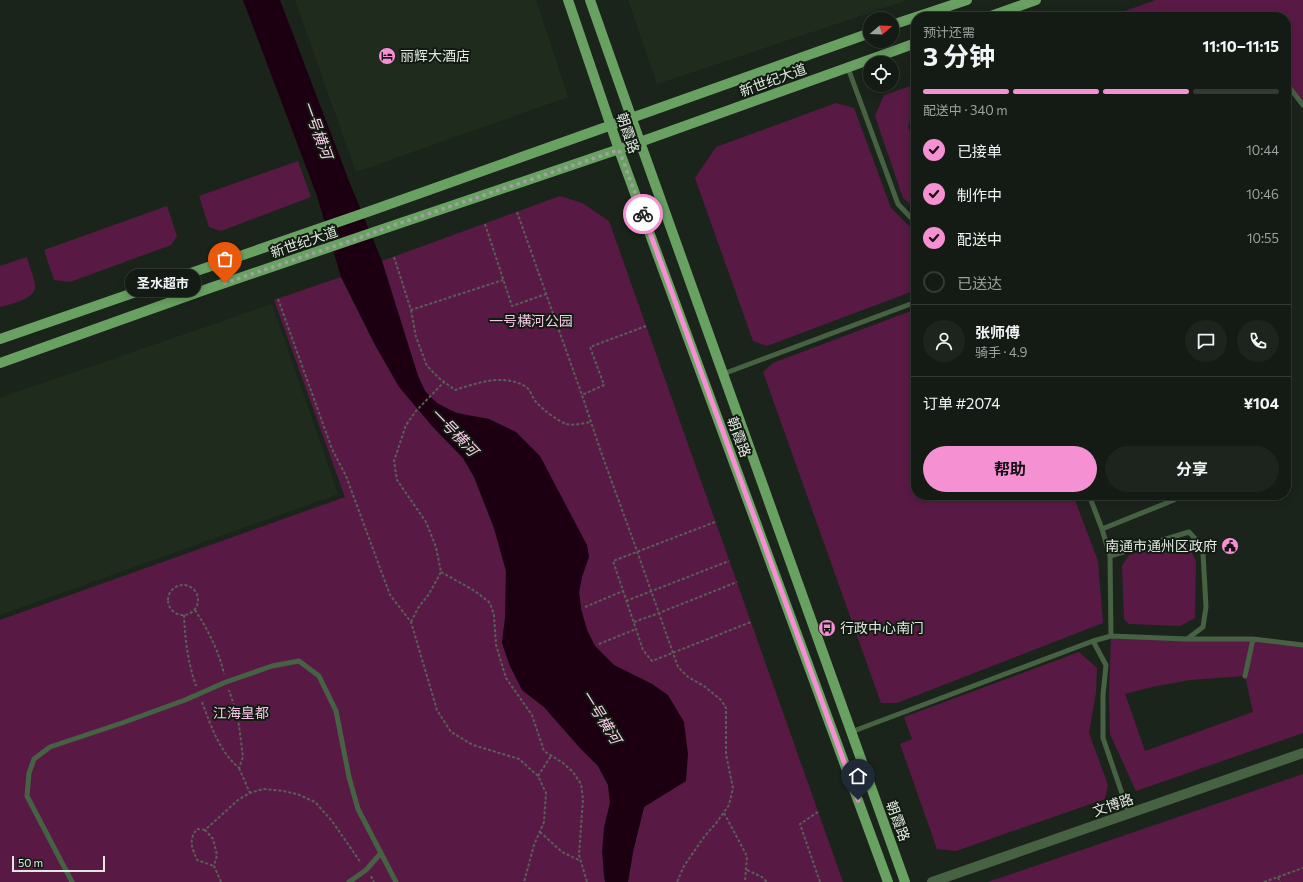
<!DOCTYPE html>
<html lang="zh">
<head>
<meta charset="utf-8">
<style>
	:root { --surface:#141b14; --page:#1d241d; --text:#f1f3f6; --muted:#9da1a0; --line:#333934; --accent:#f591d2 }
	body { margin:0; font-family:Commissioner,"Noto Sans SC",sans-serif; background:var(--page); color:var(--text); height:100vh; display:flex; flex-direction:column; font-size:15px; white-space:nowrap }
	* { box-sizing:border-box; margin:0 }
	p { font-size:13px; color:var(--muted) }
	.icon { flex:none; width:22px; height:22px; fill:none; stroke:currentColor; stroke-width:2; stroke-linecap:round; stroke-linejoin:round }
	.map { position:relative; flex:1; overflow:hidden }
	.sheet { position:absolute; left:911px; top:12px; width:380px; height:488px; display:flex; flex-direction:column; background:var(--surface); border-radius:16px; box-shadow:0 2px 10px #0003,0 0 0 1px var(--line) }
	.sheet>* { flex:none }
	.needle { width:26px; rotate:71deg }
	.tools { position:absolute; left:863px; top:12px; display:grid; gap:8px }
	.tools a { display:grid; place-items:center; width:36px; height:36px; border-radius:50%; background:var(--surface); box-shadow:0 2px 10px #0003,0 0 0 1px var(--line); font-size:20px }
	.scale { position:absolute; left:12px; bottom:10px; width:93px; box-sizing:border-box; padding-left:4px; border:2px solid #e1e7e0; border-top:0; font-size:11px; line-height:14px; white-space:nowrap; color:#e1e7e0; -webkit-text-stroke:3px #121b11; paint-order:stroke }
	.pin { position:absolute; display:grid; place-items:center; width:34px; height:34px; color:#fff; margin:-41px -17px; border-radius:50% 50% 50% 0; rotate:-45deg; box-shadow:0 0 4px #0007 }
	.pin .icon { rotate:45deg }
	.courier { position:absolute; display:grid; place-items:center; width:40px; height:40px; margin:-20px; border:3px solid #f591d2; border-radius:50%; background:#fff; color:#222; box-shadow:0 1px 5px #0007 }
	.bubble { position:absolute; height:28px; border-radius:14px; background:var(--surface); box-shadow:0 2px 10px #0003,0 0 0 1px var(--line); font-size:13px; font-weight:700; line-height:28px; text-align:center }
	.head em { font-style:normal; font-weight:700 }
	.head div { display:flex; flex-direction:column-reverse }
	.head { display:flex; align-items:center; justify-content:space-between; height:68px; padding:0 12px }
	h1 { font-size:26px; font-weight:700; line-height:30px }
	.bar { display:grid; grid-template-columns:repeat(4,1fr); gap:6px 4px; align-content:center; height:48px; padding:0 12px }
	.bar i { height:5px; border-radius:3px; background:var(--line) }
	.bar .current { background:var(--accent) }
	.bar p { grid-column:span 4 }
	.line { display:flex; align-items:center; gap:10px; padding:0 12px; border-top:1px solid var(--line) }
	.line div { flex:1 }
	.round { display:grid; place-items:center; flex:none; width:42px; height:42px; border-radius:21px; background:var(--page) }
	ol { padding:0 12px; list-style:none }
	li { display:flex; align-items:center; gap:12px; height:44px }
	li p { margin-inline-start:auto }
	li .icon { padding:4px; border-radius:50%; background:var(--accent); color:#111; stroke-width:4 }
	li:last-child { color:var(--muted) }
	li i { width:22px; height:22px; border:2px solid var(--line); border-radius:50% }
	.action { display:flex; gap:8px; margin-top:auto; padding:8px 12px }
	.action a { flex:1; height:46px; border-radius:24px; background:var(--accent); color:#111; font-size:16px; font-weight:700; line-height:46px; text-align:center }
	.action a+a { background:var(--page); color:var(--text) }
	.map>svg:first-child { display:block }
	.built { fill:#1f2c1d }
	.green { fill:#581a45; fill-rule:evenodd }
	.water { fill:#1c0012 }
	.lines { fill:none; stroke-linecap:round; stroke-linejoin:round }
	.path { stroke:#575f56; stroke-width:2; stroke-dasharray:3 2; stroke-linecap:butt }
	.service { stroke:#476143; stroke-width:5 }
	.tertiary { stroke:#476143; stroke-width:10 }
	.primary { stroke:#69a162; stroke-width:10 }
	.done { stroke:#9ca39b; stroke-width:4; stroke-dasharray:0 7.2 }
	.route { stroke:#f591d2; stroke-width:5 }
	.labels { text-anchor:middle; stroke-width:4; stroke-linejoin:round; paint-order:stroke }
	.poi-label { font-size:14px; fill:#e1e7e0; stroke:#121b11; text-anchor:start }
	.street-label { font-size:14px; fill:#e1e7e0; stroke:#121b11 }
	.park-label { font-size:14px; fill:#f5c7e3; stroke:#121b11 }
	.water-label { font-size:15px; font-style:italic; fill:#fbcde9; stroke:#121b11 }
</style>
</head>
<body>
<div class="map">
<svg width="1303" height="882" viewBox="0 0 1303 882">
	<rect width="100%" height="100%" fill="#1b241a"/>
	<path class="built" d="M295,0H536L568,97L356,172Z
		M628,0H908L657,84Z
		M272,304L338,494L0,615V398Z"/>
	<path class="green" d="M1156,0H1303V105L1286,83V17H1108Z
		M916,84V112L912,114L908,127L916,147V209L903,198L875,116L884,95Z
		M836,103L854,108L891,208L916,233V290L767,346L753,341L695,178L716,147Z
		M298,161L311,197L221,231L209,227L199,196Z
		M560,196L582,203L609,221L843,882H628L633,852L644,807L686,781L652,684L614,665L595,646L587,630L581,609L579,592L582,577L489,419C466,415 438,412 425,390C422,386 420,380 418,376L382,261Z
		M167,206L177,236L171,245L70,282L54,280L44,250Z
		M27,257C29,266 34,276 35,285C37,299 10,304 0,307V266Z
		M341,277L375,345L422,413L432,426L463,458L474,477L494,528L506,571L505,618L502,643L510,666L522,690L544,707L580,748L598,766L608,785L610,803L604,828L603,872L605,882H0V620L345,497L274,300Z
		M916,309V495H1073L1098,561L1103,623L897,703H881L763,372L773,363Z
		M1182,539L1187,542L1196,562L1195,618L1180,626L1129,624L1124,619L1122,566L1129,555Z
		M1111,636L1253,639L1303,645V733L1136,791L1110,734L1109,696ZM1245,676L1253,712L1145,751L1125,694L1152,687L1190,680Z
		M1079,652L1097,668L1096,692L1089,733L1108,785L1105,799L956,851L937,849L900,744L912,739L904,717Z
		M1303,774V882H988Z"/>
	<path class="water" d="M243,0H280L349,181L382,261L418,376L425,391L437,403L456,413L489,419L516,432L540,456L587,545L589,557L582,577L579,592L581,609L587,630L595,646L614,665L652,684L668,695L684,722L688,754L686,781L644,807L633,852L628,882H605L602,852L604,828L610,803L608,785L598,766L580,748L544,707L522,690L510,666L502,643L505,618L506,571L494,528L474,477L463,458L432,426L399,387L375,345L341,277L317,196Z"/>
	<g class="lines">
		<path class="path" d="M517,212L582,395
			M485,224L512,306L546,294
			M394,257L411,310L503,280
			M278,299L332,449L346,476L390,595L411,622L437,710L451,732L473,745L519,759L538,776L546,793L544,822L534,845L524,882
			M411,310L416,337L427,366L440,379L455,390C477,383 505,373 526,387C531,390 532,398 536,402C542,409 558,421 566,424C573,426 584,423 591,422
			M646,326L590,347L604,385L582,395L601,452L637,551L678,667L688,677L704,686L721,700L726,708V754L733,788L729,805L717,822L704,837L684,866L677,882
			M715,522L613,561L643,650L652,661L751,622
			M441,572L475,591L490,603L494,615L496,645L506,678L532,715L544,751L563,763L573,772L581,784L583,799L579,855L587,882
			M168 600a15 15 0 1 1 30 0a15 15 0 1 1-30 0Z
			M626,601L729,561
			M585,607L623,591
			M195,610C208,630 219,651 224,674
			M184,615C185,640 188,663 196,686
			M411,622L418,608L429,594L441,572L436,547L426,522L397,480L394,461L406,425L416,411L444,382
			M634,622L659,613L737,582
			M599,644L636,629
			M202,702C211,726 219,751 239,768L243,757L238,718L229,690
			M239,768L250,793
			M538,776L551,756
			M818,812L800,824L820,882
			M724,813L747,856L745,882
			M205,830L197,829C188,840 192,848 197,860L214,866
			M540,832L562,852L581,861
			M747,870L762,877L767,882
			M371,876L374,882
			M1278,877L1280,882
			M221,882L214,866L217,855L213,839L205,830L238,800L250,793L263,789L283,791L297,794L315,802L332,821L361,863
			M1264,882L1303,868"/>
		<path class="service" d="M848,68L898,204L916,223
			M1286,83L1303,105
			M723,374L916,302
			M1089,495L1102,529
			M1110,556L1189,532L1198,542L1203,553L1206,607L1203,627L1187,639L1111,636
			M1187,639H1253L1303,645
			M1093,641L1106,665L1103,695V738L1129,814
			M1245,676L1253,639
			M851,732L1093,641L1111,636L1110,556L1102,529L1174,500L1178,495
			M72,882L27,796L29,773L34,759L50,747L122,723L185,700L226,682L272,666L299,661L319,676L336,711L349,777L358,809L396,882
			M349,882L366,870L381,853"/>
		<path class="tertiary" d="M932,882L1303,753"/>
		<path class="primary" d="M568,0L619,150L888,882
			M590,0L640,142L905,882
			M988,17L1036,0
			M892,25L967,0
			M0,339L373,210L870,33
			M0,363L210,288L380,230L640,142L916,43"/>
	</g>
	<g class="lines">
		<path class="done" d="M225,283L356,239L380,230L619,150L643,214"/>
		<path class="route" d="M643,214L858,800"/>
	</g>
	<defs>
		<g id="hotel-disc" transform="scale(0.9)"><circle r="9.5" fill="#f591d2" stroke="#121b11"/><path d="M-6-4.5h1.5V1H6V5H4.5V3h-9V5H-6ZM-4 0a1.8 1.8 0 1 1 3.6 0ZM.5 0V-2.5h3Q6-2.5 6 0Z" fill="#111"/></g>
		<g id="civic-disc" transform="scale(0.9)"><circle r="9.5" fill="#f591d2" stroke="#121b11"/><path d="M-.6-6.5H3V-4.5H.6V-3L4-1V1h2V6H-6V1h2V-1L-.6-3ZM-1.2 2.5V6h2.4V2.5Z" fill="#111"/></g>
		<g id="bus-disc" transform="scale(0.9)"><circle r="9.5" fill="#f591d2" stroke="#121b11"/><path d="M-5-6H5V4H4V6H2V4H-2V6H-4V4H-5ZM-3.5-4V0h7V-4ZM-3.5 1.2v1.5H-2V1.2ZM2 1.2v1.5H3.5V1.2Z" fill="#111"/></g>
	</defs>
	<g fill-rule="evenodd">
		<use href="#hotel-disc" x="387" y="56"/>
		<use href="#civic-disc" x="1230" y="546"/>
		<use href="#bus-disc" x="827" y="628"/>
	</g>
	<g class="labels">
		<g class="poi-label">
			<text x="400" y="61">丽辉大酒店</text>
			<text x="1217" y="551" text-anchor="end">南通市通州区政府</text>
			<text x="840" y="633">行政中心南门</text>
		</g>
		<g class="street-label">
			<text transform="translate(773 80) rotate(-20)" y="5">新世纪大道</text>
			<text transform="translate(628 133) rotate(71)" y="5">朝霞路</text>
			<text transform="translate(304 242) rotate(-19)" y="5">新世纪大道</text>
			<text transform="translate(739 437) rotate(70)" y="5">朝霞路</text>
			<text transform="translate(1113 805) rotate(-19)" y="5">文博路</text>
			<text transform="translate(898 821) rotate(70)" y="5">朝霞路</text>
		</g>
		<g class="park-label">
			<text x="531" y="326">一号横河公园</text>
			<text x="241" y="718">江海皇都</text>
		</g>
		<g class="water-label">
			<text transform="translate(317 130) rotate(70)" y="5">一号横河</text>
			<text transform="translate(454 432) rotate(46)" y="5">一号横河</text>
			<text transform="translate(601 717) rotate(58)" y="5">一号横河</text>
		</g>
	</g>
</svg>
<div class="tools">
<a><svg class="needle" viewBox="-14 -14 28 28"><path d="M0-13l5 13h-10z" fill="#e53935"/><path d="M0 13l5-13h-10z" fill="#9da1a0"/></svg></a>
<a><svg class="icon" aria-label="locate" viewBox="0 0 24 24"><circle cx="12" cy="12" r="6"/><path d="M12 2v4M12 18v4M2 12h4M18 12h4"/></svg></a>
</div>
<div class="scale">50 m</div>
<div class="pin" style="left:225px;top:283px;background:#ea580c"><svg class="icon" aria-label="bag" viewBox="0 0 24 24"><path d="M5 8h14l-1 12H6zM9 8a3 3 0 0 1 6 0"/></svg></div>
<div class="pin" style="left:858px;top:800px;background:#1f2937"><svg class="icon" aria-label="home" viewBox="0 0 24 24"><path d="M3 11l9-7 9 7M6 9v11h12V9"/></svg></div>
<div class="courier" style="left:643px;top:214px"><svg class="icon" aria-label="bike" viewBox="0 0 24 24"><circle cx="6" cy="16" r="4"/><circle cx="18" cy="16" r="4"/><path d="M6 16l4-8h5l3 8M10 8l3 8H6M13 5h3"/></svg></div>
<div class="bubble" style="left:125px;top:269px;width:76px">圣水超市</div>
<section class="sheet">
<div class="head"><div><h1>3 分钟</h1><p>预计还需</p></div><em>11:10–11:15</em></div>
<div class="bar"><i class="current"></i><i class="current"></i><i class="current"></i><i></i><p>配送中 · 340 m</p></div>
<ol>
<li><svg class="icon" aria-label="check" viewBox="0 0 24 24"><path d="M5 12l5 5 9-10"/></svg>已接单<p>10:44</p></li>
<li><svg class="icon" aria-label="check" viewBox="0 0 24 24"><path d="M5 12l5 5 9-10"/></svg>制作中<p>10:46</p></li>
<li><svg class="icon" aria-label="check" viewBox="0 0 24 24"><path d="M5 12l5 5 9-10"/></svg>配送中<p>10:55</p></li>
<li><i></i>已送达</li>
</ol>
<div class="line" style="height:72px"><a class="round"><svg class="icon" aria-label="person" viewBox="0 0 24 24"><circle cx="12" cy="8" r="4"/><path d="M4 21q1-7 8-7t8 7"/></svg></a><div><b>张师傅</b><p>骑手 · 4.9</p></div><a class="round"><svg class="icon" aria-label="chat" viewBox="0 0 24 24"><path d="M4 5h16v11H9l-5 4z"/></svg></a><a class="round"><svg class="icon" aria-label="phone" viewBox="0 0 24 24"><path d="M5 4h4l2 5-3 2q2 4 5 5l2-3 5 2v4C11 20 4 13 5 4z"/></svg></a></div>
<div class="line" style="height:52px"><div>订单 #2074</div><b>¥104</b></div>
<div class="action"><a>帮助</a><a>分享</a></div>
</section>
</div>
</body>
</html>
